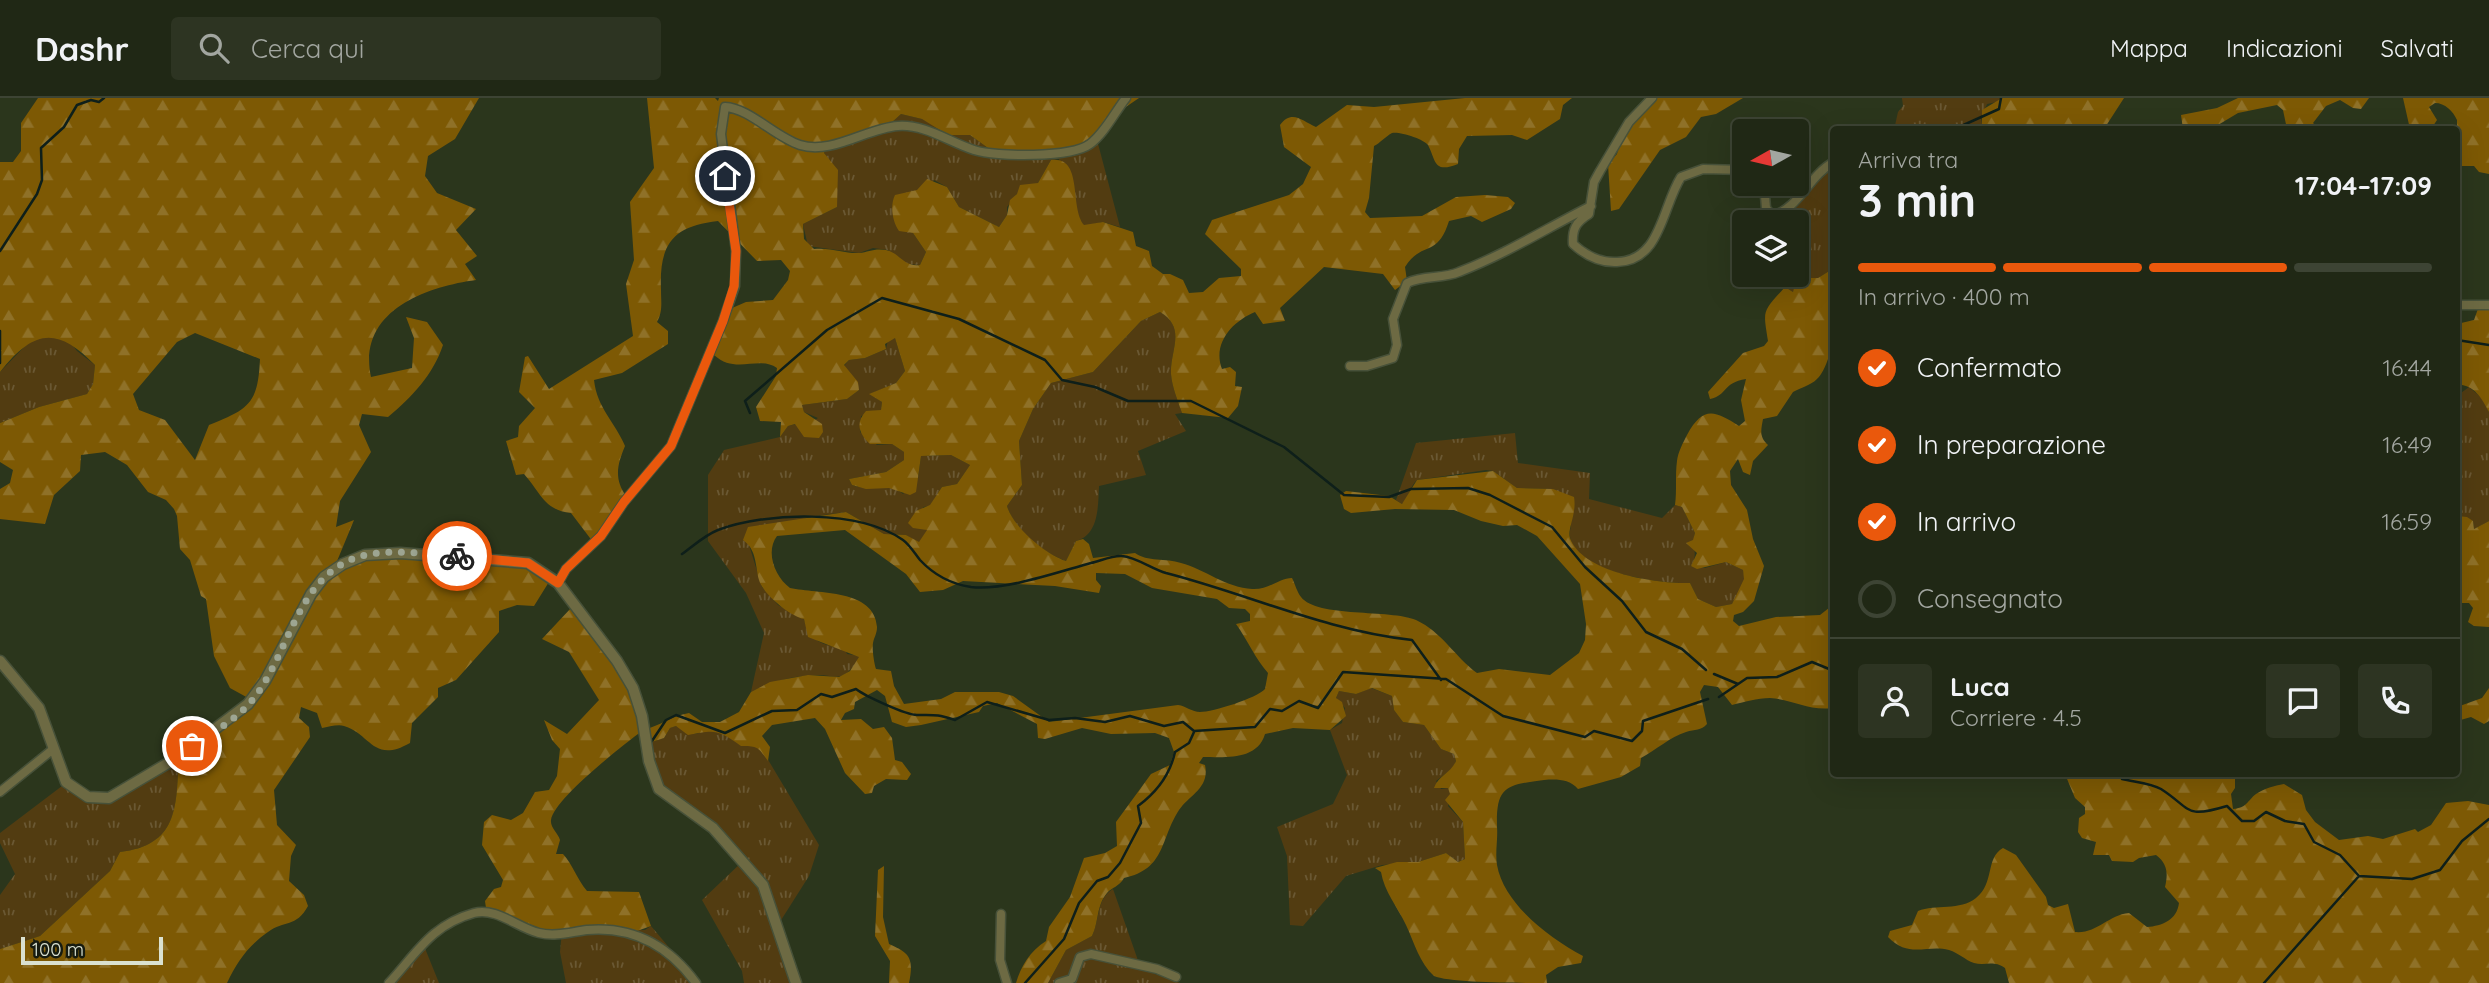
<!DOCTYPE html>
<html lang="it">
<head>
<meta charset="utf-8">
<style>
	:root { --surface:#202815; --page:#2d3422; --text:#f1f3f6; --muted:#a2a6a0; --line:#3d4434; --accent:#ea580c }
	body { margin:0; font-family:Quicksand,sans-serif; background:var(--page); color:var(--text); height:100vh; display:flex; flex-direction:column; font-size:26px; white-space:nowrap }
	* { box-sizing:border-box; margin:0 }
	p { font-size:23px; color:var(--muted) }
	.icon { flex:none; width:38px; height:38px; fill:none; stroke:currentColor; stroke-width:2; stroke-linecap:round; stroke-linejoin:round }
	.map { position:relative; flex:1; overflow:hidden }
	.panel { position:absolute; left:1830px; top:28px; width:630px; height:651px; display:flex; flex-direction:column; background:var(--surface); border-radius:7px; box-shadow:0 7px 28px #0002,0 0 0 2px var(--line) }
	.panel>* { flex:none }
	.needle { width:46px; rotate:262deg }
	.fabs { position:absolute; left:1732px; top:21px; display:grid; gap:14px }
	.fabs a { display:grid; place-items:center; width:77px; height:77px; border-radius:7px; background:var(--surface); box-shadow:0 7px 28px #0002,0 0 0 2px var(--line); font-size:35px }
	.scale { position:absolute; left:21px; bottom:18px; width:142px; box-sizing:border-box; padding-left:7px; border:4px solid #dae1d1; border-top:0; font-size:19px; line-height:24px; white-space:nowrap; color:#dae1d1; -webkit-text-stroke:5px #161b10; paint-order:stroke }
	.pin { position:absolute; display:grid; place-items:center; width:60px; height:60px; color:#fff; margin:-30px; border:4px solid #fff; border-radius:50%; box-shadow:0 2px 7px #0007 }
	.courier { position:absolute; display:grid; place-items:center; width:70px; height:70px; margin:-35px; border:5px solid #ea580c; border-radius:50%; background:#fff; color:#222; box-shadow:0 2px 9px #0007 }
	.headline em { font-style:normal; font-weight:700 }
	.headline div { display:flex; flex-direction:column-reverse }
	.headline { display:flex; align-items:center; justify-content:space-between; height:119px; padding:0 28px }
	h1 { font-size:46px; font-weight:700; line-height:52px }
	.bar { display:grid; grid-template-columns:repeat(4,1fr); gap:10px 7px; align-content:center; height:84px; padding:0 28px }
	.bar i { height:9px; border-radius:5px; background:var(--line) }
	.bar .current { background:var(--accent) }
	.bar p { grid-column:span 4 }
	.line { display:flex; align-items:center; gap:18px; padding:0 28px; border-top:2px solid var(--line) }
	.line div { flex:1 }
	.round { display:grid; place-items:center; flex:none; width:74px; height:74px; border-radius:7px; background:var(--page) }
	ol { padding:0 28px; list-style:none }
	li { display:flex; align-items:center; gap:21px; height:77px }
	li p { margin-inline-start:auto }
	li .icon { padding:7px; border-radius:50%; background:var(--accent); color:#fff; stroke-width:4 }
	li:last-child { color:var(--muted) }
	li i { width:38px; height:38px; border:4px solid var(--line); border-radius:50% }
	header { display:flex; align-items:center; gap:42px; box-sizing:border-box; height:98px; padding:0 35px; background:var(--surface); border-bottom:2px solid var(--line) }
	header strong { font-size:33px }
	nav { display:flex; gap:38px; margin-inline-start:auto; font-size:24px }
	.search { width:490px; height:63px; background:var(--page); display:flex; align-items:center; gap:18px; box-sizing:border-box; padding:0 24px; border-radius:7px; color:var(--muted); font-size:26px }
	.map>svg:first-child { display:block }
	.grass { fill:url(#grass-tufts) }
	.forest { fill:url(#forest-firs); fill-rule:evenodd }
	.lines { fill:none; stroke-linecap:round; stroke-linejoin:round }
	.stream { stroke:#0e1f1a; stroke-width:2.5 }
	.minor-casing { stroke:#475139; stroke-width:11 }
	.tertiary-casing { stroke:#475139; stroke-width:13 }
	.minor { stroke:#6d6a43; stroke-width:8 }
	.tertiary { stroke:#6d6a43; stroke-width:10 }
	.done { stroke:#9da592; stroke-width:7; stroke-dasharray:0 12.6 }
	.route { stroke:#ea580c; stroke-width:9 }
</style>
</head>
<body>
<header>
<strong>Dashr</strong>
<div class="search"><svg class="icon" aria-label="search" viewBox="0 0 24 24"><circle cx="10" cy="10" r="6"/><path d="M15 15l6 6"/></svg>Cerca qui</div>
<nav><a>Mappa</a><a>Indicazioni</a><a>Salvati</a></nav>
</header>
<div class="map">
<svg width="2489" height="885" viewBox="0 0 2489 885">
	<defs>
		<pattern id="grass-tufts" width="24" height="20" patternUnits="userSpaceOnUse" patternTransform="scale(1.75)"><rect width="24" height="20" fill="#523c11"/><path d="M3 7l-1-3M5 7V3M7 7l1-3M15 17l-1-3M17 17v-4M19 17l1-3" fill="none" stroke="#6a5833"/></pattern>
		<pattern id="forest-firs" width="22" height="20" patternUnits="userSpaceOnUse" patternTransform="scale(1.75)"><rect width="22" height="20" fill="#7d5904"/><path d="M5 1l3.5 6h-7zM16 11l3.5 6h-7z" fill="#8f7128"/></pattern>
	</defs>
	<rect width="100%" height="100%" fill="#2b361c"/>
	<path class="grass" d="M1902,0H2002L2001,3L1987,6L1981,19L1982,26L1978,31L1894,32L1898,14L1903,8Z
		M901,16L922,21L955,37H970L988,50L1097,42L1120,129L1103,124L1084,128C1075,117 1065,77 1059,61L1051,62L1038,85L1017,96L1007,109V117L999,129L959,109L947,89L934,82L906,133L913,135L926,154L920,167L905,166L888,152L873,150L859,155L808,148L803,126L837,109C834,81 842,80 824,55L825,48L879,36Z
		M1834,63V170L1818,180H1796L1793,194L1785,189L1783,177H1797V124H1777L1776,119Z
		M1160,214C1187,230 1170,252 1171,276C1172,289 1178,303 1182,315L1175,316L1186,333L1138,353L1146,377L1099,388C1098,408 1099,437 1076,443L1066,463C1043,455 1014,431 1007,408L1022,387L1019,343L1033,311L1051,285L1093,274L1141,223Z
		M46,237L69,243L77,253L95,267L93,286L87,296L39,309L0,325V274L30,243Z
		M895,240L905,273L896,285L870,296L882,304L881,312L861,318L860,334L877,347L892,346L904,354V362L886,374L849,381L852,387C869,394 888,384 903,396L918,380L921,358L951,357L970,367L957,386L942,389L930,408L923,409L921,430L928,432L919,445L906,437L884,436L846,414L808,419L749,447L762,489L778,507L804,521C810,545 822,546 845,551L847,556L860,558C855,566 850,575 841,578C835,580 826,577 820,577C795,577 773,583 751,594L764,535L746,495L708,443V377L724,352L780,339L788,328L796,326L801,332L818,320L804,314L802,307L847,301L859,292L844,268L849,262L865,260L886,251L888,242Z
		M2469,289L2484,302L2489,314V423L2474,431L2473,423L2457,418V298Z
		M1515,335L1518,365L1590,375L1589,401L1662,420L1675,407L1682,409L1695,435C1691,448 1699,456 1691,468L1705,470L1726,464L1743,472L1745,481L1732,506L1716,509L1698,501L1690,485C1660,486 1558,473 1571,428L1553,391L1517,390L1493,373L1486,372L1417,382C1409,389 1410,399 1402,406L1396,402L1416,345Z
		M1371,590L1392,598L1394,612L1403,624L1424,627L1441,651L1454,656L1456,663L1453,670L1436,683L1441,691L1448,690L1451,696L1448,708L1463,724L1465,761L1458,764L1446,755L1418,764L1382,767L1346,778L1303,828L1290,827L1287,758L1277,729L1333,706L1347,677L1330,632L1342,625L1345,610L1336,600L1339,593L1356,596Z
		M676,628L695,636L709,632L723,634L748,648L755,646L761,650L819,747L809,778L776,830L794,885H744L742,873L702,802L742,764L711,727L658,691L646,646L664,640L670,630Z
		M179,656C176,705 181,747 120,754L110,773L40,838L0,851V797L15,776L0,745V735L66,685L88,699H113Z
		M1113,791L1141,871L1180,885H1048L1066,852L1092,838C1100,822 1096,801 1113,791Z
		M651,828L699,885H566L560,854L562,833L645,832Z
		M422,843L439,885H384L401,871Z"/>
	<path class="forest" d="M38,0H479L455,41L428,58L425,78L437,95L476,111L456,132L477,158L465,166L476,182C424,189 357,214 371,279L412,270L414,240L406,219L427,224L443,247C433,277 412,299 388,319L362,316L359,327L371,354L340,403L336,429L354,422L335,468L376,454L531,467L552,479L534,508L517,507L499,513V534L456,582L438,590V599L412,625L410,645C373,666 371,636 344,628C338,626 328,629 322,630L317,615L301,609L299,620L309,629L310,639L274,692L277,727L296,747L291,758L289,783L304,797L308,808C296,830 284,822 268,834C248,848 237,864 227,885H0V851L40,838L110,773L120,754C181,747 176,705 179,655L250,601L230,590L214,558L206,501L201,498L190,462L180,451L177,418L174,411L166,402L148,394L127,367L105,354L81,357L80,373L54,397L45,426L0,421V391L10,385L13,372L0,364V325L39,309L87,296L93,286L95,267C57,228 34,231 0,274V64H13L21,53V25ZM195,235L260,261C258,306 249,311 209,327L195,362L165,322L139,312L133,296L177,244Z
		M647,0H715L718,3L719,0H1139L1114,17L1091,46L1047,55L995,52L988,50L970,37H948L922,21L901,16L879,36L826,48L824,55L838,72L837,109L803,126L804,141L814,151C831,149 846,156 859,155C869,154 874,150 886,152C900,155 903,169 920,167L926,154L913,135L899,133C892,123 890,107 895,97L917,92L927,81L947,89L959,109L999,129L1007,117L1010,102L1017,96L1020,87L1038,85L1051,62C1084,58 1069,109 1084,127L1103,124L1133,134L1136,148L1149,153L1152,168L1163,176H1170L1183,182L1189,195L1203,194L1219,180L1241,178V171L1205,136L1212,122L1289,97L1303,86L1311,69L1284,49L1280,27C1292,11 1302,23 1316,29L1347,7L1374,9L1465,0H1572L1563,7L1560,21L1527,42L1512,37L1467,38L1459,51L1458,66C1433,76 1436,62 1428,47C1424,41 1399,33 1392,35C1386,38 1380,45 1374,48L1369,100L1365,114L1370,120L1422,118L1456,99L1485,97L1508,99L1515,105L1511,111L1482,124L1471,118L1449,123C1437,161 1422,142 1405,169L1407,183L1395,192L1383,176L1324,169L1280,210L1285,223L1263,226L1255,214C1233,223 1212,245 1222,271L1230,269L1236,274L1235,288L1242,289L1238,308L1228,320L1182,315C1178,303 1172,289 1171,276C1170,252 1187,230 1160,214L1141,223L1093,274L1051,285L1033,311L1019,343L1022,387L1007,408C1013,429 1045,456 1066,463L1076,443L1083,441L1089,446L1093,460L1135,455C1147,464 1166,460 1181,465C1204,471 1227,490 1252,491C1269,492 1279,480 1292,480C1295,486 1297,494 1301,499C1317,520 1390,511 1416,522C1442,534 1455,559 1477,575L1499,571L1550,577L1579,555L1585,542L1586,526L1580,486L1537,438L1517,427L1503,428L1481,423L1454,412L1395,411L1351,415L1344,411L1340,397L1346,393L1389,398L1402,406L1417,382L1493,373L1517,390L1553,391L1574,399C1577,416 1567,431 1570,440C1582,475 1658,486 1690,485L1698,501L1716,509L1732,506L1744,481L1743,472L1726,464L1697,471L1691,468L1697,455L1686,445L1693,442L1695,435L1682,409L1675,407C1677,392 1675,378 1677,363C1678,354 1683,345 1687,337C1703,308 1714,312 1739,328L1745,323L1741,302L1746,281C1722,285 1728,297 1710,301L1708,294L1743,255L1764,248L1768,243C1763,211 1762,215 1785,189L1793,194L1796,180H1818L1834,170V259L1828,261C1819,286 1813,284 1793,294L1777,318L1763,321C1761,332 1759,339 1768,347L1753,363L1750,377L1743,374L1738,361L1730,373L1731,387L1747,412L1753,441L1764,468L1754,503L1743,514L1734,517L1733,523L1739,528L1776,519L1820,517L1834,506V610C1807,613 1795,602 1770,600C1757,600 1744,604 1732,607L1718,589L1704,587L1700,594L1707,626C1701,633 1695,631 1686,634C1670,639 1656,652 1641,660L1640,668L1621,679L1578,691C1569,681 1557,681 1544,682C1506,687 1496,688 1497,729C1498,742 1495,754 1497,767C1504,806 1549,840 1583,858L1581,865L1558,869L1546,877L1547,885C1523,885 1449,885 1434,878C1420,866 1414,844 1406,827C1398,810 1384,793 1381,774L1375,770L1397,764H1418L1446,755L1458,764L1465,761L1463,724L1445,702L1450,696L1448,690H1434C1438,678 1451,675 1456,663L1454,656L1441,651L1424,627L1403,624L1394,612L1392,598L1372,590L1356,596L1339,593L1336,600L1342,604L1346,618L1330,632L1293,630L1265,636C1257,663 1224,659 1203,659L1199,665L1205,667C1210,690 1189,697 1179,712C1160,741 1166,771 1124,780C1119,789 1112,789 1107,795C1096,808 1099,824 1092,838L1066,852L1048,885H1016C1021,868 1030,853 1046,843L1049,829L1070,799L1084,760L1105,755L1117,748L1116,724L1151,676L1170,667L1174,654L1169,640L1155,635L1111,636L1082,630L1045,641L1038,640L1037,626L997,605L983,608L979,614L921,627L906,629L892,624L885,598L877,592L855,604L854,611L845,615L841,622L861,621L873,631L884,629L892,640L895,662L902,664L911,676L907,682L886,681L874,688L872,695L865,696L845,675L825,631L815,620L772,627L762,638L770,649L768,663C758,649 758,648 741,648C717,631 715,632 688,637L676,628L670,630L664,640L646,646L642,633C623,647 554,701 551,722C550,730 558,735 560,742L556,756H563C573,767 577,781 587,793L639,794L651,828L637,833L622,831L547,833L486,810L485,803L494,791L501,789L503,782L482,747L484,724L492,717L511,722L523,715L535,694L549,692L557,678L560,651L552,642L544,622L567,636L599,602L569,554L542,541L571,510L628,584L643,632C660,628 671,618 689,615L702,624H720L739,614L751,594L770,584L808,577L839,579L850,573L859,559L808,539L804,521C790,518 763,496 759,482C755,467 757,452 743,442L748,429L846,414L884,436L906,437L919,444L927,432L913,430L908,425L916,413L930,407L942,389L957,386L970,367L951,357L921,358L916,394L910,397L889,390L866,391L852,387L849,381L886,374L904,362V354L892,346H870C859,336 855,325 866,313L881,312L882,304L869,296L896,285L905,273L895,240L885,246L886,251L865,260L849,262L844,267L858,284L859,292L847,301L802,307L804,314L822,326L823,334L819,340L804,339L795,326L788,328L780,339L781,324L760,323L756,309L776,278L777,270C758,257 736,277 714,257L712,243L723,214L746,204L773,202L788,182L790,173L781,162L757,163L718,123C672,128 659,147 661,192C661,204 663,213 657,224L668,233V246L622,275L594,282C597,310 615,324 625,348C617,367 614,381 626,398L593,444L571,415C544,412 541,395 524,376L516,377L506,343L518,339L519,328L535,310L519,294L525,259L528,258L549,291L633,238L626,186L634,162L630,104L654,70ZM845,432L906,476L920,494L943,492L963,483L1055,488L1099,495L1101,488L1096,482V475L1125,476L1152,490L1217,501L1229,510L1245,511L1250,516V523L1236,526C1248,543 1255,560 1268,575L1265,591C1257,600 1213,614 1200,614C1192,614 1186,608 1178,607L1049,624L1013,598L999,594H955L941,601L904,606L894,588L891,573L876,571C874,565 872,551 873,545C874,539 877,536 877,529C875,491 818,496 790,490C775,479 765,454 777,438Z
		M1650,0H1743L1716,16L1701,19L1686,39L1660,52L1619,111L1611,113L1608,66L1617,56L1622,34Z
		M2002,0H2124L2104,31H1978L1982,26V12Z
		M2238,0H2369L2361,11L2353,10L2340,2L2326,8L2313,25L2318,30L2325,28L2328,31H2287L2283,12L2277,7L2238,15L2213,30L2205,31L2198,28L2183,31L2181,17L2217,10Z
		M2403,0H2489V76L2479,74L2474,68H2457V22C2453,13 2445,5 2435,5L2429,9L2437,22L2433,28L2410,31Z
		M2479,208L2489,210V314C2481,299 2475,288 2457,286V226L2474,222Z
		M2457,418L2467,419L2473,423L2474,431L2489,423V529L2474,528L2468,524L2473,510L2469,505H2457Z
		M2489,590V623L2484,626L2471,619L2457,623V609L2482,600Z
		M2065,676H2235V690L2231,696L2233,711C2247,710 2247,703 2256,696C2265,690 2274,688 2284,686L2302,697L2306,712L2315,724L2339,742L2368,738L2383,741L2415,731L2418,734L2431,727L2446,705L2468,703L2489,707V885H2009L2005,870C1994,862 1985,868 1974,865C1965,862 1959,855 1949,852C1927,846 1909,861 1888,839L1890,833L1912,827L1918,813C1936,806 1960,813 1976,800C1995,785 1985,760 2003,750L2016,757L2046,799L2048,807L2054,810L2068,806L2075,834C2097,836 2108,817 2129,815L2147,829C2162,828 2177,822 2179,805L2165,789C2168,776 2168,766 2156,757L2139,760L2133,764L2112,763L2109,757H2093L2096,744L2082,740L2078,734L2079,720L2085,716V709L2075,700Z
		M884,768L883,819L889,846C910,855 914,860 909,885H889L890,863L875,838L878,772Z"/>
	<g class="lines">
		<path class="stream" d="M1963,32L1959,29L1999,11L2001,0
			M0,153L37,96L42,82L41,50L64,29L77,7L91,2L99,4L104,0
			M0,233V252
			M2457,242L2489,247
			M0,253V265
			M750,315L745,303L827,232L882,200L959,221L1045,262L1062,282L1095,289L1128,303H1191L1284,349L1344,397L1389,399L1411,391L1468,390L1490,397L1552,429L1585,469L1622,503L1646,534L1682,551L1706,572
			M682,456C693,448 705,437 718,432C766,414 859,411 903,442C910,447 915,456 920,462C934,477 951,486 971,489C1004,493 1058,474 1091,465C1100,463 1113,457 1122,458C1136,459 1152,471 1166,475C1248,496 1327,533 1412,542L1441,582
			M1714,576L1738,586
			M1719,599L1747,580L1777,579L1812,564L1834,573
			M652,643L666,622L676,617L725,635L772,613L797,612L821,596L832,599L856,591C865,598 906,617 917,617C936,617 936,616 955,622L987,604L1049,622L1075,620L1105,624L1130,618L1164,628L1183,624L1194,633L1255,629L1270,611L1282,613L1299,603L1318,610L1343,574L1446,581L1503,618L1585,639L1594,633L1632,643L1642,633L1643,623L1708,601
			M2121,676L2122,681C2134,684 2151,685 2161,691C2192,711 2184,721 2227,708L2242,723H2254L2266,714L2285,723L2304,726L2314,744L2340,757L2359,778
			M2359,778L2412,781L2440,772L2462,743L2489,721
			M1025,885L1064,841L1079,805L1097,783L1108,779L1120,765L1141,725L1138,708C1157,694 1170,677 1175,654L1189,645L1194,634
			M2264,885L2359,778"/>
		<g class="minor-casing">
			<path id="minor" d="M1652,0L1629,24L1600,73L1594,84L1589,116C1576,124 1572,131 1573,146C1585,157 1599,165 1617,164C1661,163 1662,109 1681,79L1703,71L1745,72
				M1764,86L1766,110L1772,118C1800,110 1809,77 1834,64
				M2457,207H2489
				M1350,268H1367L1393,260L1397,247L1393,221L1407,185C1424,177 1442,181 1459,174C1506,156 1547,130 1591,108
				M558,485L566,471L601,438L624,404L671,348L723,223L735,188L736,153L721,36L725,9C749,10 775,39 800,47C832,57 867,30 898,28C925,26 949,44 974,52C996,59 1071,60 1090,46C1104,36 1115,14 1126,0
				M0,694L52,652
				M1001,816L1000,862L1007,885
				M389,885C416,856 431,827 474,815C496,809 518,830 539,835C555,839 571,834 587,832C633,828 669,848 696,885
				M1059,885L1072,881L1080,859L1091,856L1157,871L1176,879"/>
		</g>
		<g class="tertiary-casing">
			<path id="tertiary" d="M0,563L39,610L66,684L88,699L109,700L175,661L248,606L265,583L311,496L324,479L343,466L365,457L400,455L528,465L558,485L617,563L633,590L642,618L649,663L659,691L713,730L763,787L796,885"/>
		</g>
		<use href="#minor" class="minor"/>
		<use href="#tertiary" class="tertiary"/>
	</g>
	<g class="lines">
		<path class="done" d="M192,648C211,636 232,624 248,607C290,562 295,472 366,457C395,451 428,456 457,458"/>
		<path class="route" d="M457,458L528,465L558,485L566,471L601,438L624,404L671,348L723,223L734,188L736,153L725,78"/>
	</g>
</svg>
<div class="fabs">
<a><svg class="needle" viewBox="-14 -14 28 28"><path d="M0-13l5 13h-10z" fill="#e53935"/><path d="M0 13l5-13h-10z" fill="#a2a6a0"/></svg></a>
<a><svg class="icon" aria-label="layers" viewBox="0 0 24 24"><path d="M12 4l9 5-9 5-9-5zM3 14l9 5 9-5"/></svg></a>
</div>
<div class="scale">100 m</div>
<div class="pin" style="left:192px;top:648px;background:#ea580c"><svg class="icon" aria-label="bag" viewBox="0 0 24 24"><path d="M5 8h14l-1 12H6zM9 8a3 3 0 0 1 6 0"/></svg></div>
<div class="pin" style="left:725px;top:78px;background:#1f2937"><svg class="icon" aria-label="home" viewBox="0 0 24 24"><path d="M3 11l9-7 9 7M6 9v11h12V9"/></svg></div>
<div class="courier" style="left:457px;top:458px"><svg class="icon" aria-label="bike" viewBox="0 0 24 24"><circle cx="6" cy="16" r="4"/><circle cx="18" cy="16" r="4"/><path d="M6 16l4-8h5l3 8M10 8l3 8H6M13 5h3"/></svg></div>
<section class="panel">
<div class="headline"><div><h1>3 min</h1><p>Arriva tra</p></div><em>17:04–17:09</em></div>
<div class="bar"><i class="current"></i><i class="current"></i><i class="current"></i><i></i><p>In arrivo · 400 m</p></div>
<ol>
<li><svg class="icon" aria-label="check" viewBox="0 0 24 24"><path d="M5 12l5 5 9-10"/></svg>Confermato<p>16:44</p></li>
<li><svg class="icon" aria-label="check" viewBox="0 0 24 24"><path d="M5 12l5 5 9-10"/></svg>In preparazione<p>16:49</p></li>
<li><svg class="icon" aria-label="check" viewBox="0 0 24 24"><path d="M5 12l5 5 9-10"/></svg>In arrivo<p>16:59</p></li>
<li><i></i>Consegnato</li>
</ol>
<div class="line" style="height:126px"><a class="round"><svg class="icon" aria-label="person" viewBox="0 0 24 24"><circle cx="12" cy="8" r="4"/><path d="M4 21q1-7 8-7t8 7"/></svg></a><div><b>Luca</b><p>Corriere · 4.5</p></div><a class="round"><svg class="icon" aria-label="chat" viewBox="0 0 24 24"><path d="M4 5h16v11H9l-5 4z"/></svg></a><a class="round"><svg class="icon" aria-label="phone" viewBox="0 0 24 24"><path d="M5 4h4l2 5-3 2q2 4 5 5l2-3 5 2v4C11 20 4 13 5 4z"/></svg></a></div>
</section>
</div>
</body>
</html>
